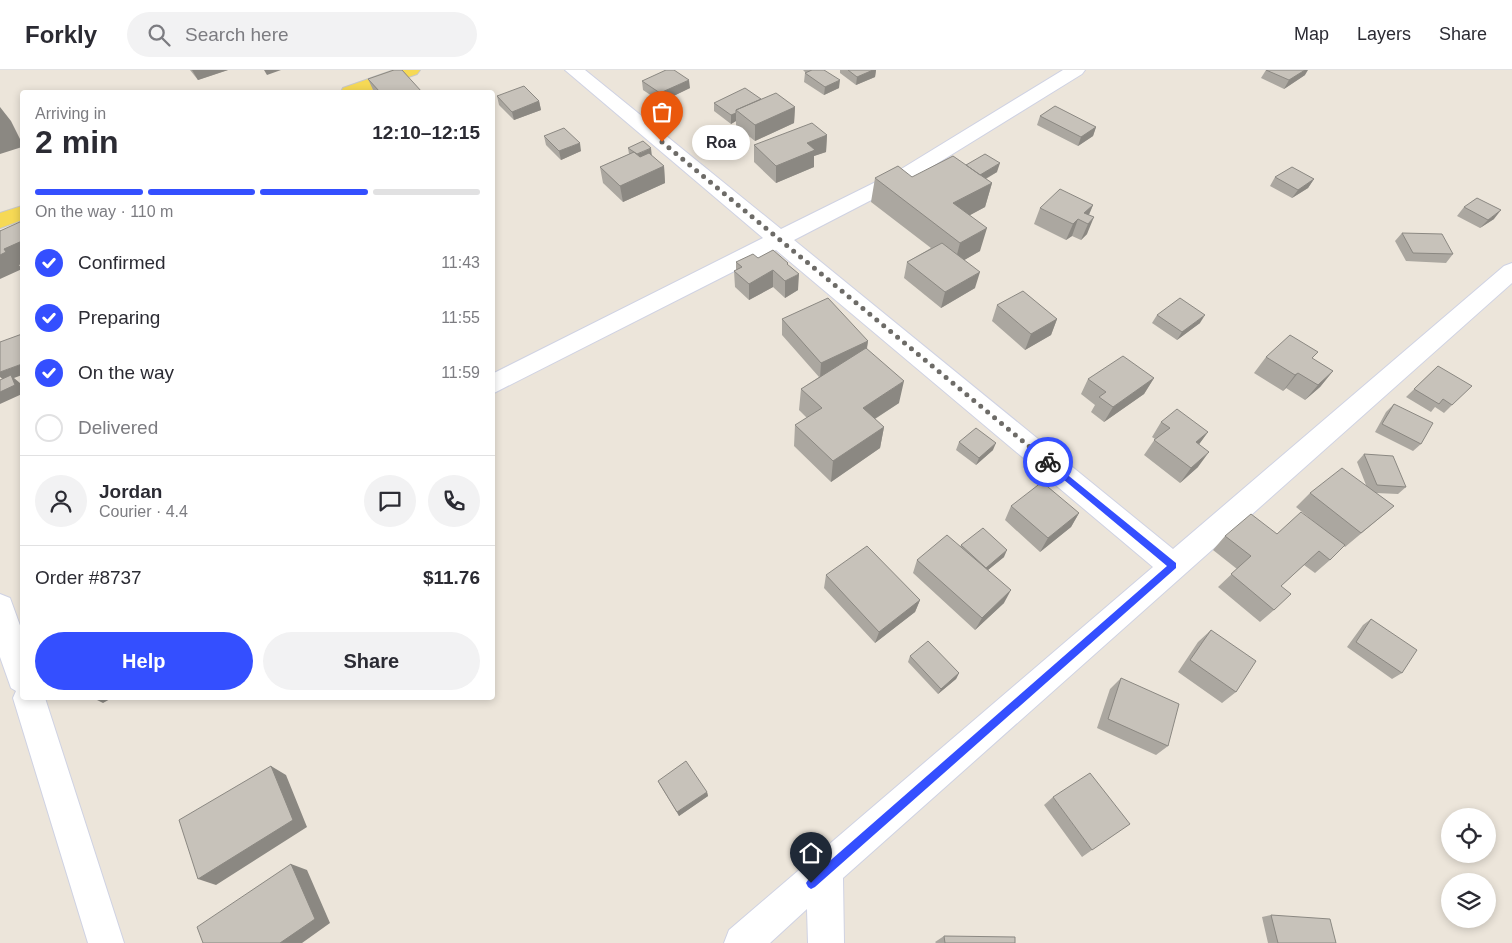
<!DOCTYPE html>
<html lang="en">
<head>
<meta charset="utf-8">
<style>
	:root { --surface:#fff; --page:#f2f2f3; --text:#2b2b33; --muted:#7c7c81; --line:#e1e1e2; --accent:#344fff }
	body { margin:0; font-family:Helvetica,sans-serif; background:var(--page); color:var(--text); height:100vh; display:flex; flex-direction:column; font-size:19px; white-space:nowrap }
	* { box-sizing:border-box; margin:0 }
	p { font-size:16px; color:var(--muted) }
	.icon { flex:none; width:28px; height:28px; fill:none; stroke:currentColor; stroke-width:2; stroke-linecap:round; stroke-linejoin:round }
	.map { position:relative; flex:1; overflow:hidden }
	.side { position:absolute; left:20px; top:20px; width:475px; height:610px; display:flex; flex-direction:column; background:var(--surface); border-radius:5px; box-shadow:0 2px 8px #0003 }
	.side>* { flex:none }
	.buttons { position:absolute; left:1441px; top:738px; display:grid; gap:10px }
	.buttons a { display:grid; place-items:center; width:55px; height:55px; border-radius:50%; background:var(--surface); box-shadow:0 2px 8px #0003; font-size:25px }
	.pin { position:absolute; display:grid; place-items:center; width:42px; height:42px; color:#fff; margin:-51px -21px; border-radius:50% 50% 50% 0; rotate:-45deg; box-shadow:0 0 5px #0007 }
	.pin .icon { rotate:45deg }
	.courier { position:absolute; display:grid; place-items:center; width:50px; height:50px; margin:-25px; border:4px solid #344fff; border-radius:50%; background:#fff; color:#222; box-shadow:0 1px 6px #0007 }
	.bubble { position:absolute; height:35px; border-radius:18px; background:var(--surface); box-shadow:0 2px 8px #0003; font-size:16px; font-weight:800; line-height:35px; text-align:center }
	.head em { font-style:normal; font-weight:800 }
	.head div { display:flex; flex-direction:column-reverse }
	.head { display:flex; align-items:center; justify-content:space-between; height:85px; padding:0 15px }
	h1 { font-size:32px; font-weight:800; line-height:38px }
	.bar { display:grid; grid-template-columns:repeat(4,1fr); gap:8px 5px; align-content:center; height:60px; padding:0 15px }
	.bar i { height:6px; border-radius:4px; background:var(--line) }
	.bar .on { background:var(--accent) }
	.bar p { grid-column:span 4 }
	.line { display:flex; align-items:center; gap:12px; padding:0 15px; border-top:1px solid var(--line) }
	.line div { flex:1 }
	.round { display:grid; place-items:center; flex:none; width:52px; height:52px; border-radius:26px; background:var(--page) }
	ol { padding:0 15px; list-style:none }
	li { display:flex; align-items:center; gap:15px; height:55px }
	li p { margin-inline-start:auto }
	li .icon { padding:5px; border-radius:50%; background:var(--accent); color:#fff; stroke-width:4 }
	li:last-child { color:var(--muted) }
	li i { width:28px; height:28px; border:2px solid var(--line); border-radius:50% }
	.cta { display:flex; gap:10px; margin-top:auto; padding:10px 15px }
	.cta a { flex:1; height:58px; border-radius:30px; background:var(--accent); color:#fff; font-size:20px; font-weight:800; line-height:58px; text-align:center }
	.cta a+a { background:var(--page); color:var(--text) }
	header { display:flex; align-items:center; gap:30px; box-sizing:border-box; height:70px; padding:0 25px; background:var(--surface); border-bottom:1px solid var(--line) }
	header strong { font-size:24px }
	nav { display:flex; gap:28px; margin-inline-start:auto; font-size:18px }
	.search { width:350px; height:45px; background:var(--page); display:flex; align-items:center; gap:12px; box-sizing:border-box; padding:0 18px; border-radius:28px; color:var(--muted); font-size:19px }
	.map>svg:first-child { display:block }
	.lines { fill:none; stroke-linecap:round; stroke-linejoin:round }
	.minor-casing { stroke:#cfd2e3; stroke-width:2 }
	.major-casing { stroke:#c7c7c7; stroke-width:2 }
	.minor { fill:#fff; fill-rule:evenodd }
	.major { fill:#f6d955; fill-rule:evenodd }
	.wall { fill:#aba7a0 }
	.shaded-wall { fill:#8b8882 }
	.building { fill:#c7c2ba; stroke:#8b8882 }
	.route { fill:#344fff }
	.done { stroke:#6d6b67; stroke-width:5; stroke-dasharray:0 9 }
</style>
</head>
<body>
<header>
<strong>Forkly</strong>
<div class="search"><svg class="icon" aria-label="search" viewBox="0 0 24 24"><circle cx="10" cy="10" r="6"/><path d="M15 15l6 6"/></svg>Search here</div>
<nav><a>Map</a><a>Layers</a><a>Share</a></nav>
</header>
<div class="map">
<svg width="1512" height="873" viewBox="0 0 1512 873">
	<rect width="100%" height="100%" fill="#ece5da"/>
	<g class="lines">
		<g class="minor-casing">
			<path id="minor" d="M565,0H585L781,159L898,101L1063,0H1085L1082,4L912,109L794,170L1173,479L1504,196L1512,193V213L843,808L844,873H808L807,839L770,873H724L729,860L1153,497L776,180L492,324V304L763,168Z
				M0,524L10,528L22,561V628H45L124,873H88L13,628L16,621L11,618L0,587Z"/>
		</g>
		<g class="major-casing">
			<path id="major" d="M394,0H420L417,4L366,22H341L343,18Z
				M22,136V150L0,158V143Z"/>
		</g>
		<use href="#minor" class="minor"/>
		<use href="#major" class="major"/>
	</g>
	<path class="wall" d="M190,0H228L198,10Z
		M803,0H824L839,18L824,25L804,12L805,3H806Z
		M840,0H876L875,7L856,15L840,3Z
		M1266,0L1305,5L1284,19L1261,8Z
		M368,9L422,22H374Z
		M642,11L690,18L661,32L643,20Z
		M497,26L539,31L541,40L514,50L499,35Z
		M761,29L795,37L794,53L755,71L736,56V51L731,54L714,41V33Z
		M1040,46L1096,57L1093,66L1078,76L1037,55Z
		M827,65L826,82L814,86V97L776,113L754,92V75Z
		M544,66L581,81L561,90L546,75Z
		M628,78L652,86L664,96L665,113L623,132L603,113L600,97L629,84Z
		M966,95L997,102L986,109L992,113L985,137L970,145L980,181L964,190L975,218L941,238L904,208L907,192L931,178L871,132L875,108L912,107Z
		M1275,107L1314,109L1308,118L1292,128L1270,116Z
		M1093,135L1089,145L1087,164L1081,170L1072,166L1066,170L1034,154L1040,138Z
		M1464,137L1494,149L1480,158L1457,146Z
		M1402,163L1453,184L1446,193L1406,191L1395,171Z
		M758,188L788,195L798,220L785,228L773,217L749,230L735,217L734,201L736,200V192Z
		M997,235L1057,249L1051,265L1025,280L992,251Z
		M1157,245L1200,253L1177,270L1152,253Z
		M782,249L868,271L867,279L899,333L875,349L884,357L880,378L831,412L794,376L795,355L807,348L799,340L801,319L819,307L782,265Z
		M1266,287L1313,289L1333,301L1320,317L1305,330L1286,318L1283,321L1254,303Z
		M1438,296L1452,335L1444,343L1435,337L1431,342L1406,327Z
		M1154,308L1144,324L1104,352L1091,342L1095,335L1081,324L1088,309Z
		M1394,334L1421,374L1413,381L1375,362L1386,342Z
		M1161,352L1208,362L1199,374L1198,397L1180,413L1144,385L1155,369L1152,367Z
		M959,372L993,380L976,395L956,380Z
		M1364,384L1406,417L1398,424L1376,423L1394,436L1345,477L1344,476L1330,490L1315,503L1304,495L1281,516L1274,540L1260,552L1218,517L1237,499L1213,480L1225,466L1277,464L1318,455L1296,437L1310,423L1366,415L1357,392Z
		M1011,436L1079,443L1071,457L1040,482L1005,450Z
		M961,475L1004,487L988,500L1004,533L975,560L913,503L917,490L960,477Z
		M826,505L920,530L915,542L875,573L824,518Z
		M1371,549L1402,603L1392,609L1347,577L1363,555Z
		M1211,560L1236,622L1222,633L1178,602L1198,572Z
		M910,586L959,603L956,609L938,624L908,592Z
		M1121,608L1168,676L1156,685L1097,658L1110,619Z
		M658,711L707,722L708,726L679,746L660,715Z
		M1053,727L1092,780L1082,787L1044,735Z
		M1271,845L1336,873H1268L1262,847Z
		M944,866L1015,873H936L935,872Z"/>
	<path class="shaded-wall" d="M192,0H228L198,10Z
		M264,0H281L267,5Z
		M873,0H876L875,7L856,15L857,7Z
		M1305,0H1308L1305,5L1284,19L1289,10Z
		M689,10L690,18L661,32L660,23Z
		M840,10L839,18L824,25L825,17Z
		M539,31L541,40L514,50L512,42Z
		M0,37L11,51L22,73V77L0,84Z
		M795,37L794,53L755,71V55Z
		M736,43V51L731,54V45Z
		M1096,57L1093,66L1078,76L1081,67Z
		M827,65L826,82L814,86V97L776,113V96L807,73Z
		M580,73L581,81L561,90L559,81Z
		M651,78L652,87L637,93L636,85Z
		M1000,93L997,102L976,114L978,106Z
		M664,96L665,113L623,132L620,116Z
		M1314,109L1308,118L1292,128L1298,120Z
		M992,113L985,137L948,157L953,133Z
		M1093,135L1086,151L1084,143Z
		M1501,140L1494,149L1480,158L1488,150Z
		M1094,147L1087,164L1081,170L1088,154Z
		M1078,149L1072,166L1066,170L1073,154Z
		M987,158L980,181L954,196L960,173Z
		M0,160L4,164L22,171V194L19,195L22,199L0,209Z
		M773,200V217L749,230V214Z
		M980,202L975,218L941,238L945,222Z
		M799,204L798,220L785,228V211Z
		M1205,245L1200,253L1177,270L1182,262Z
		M1057,249L1051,265L1025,280L1031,264Z
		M868,271L865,287L820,309L821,293Z
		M22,294V305L14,308L20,313L22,319V324L0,334V322L5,311L0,307V302Z
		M1333,301L1320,317L1305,330L1318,315Z
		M1298,303L1286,318L1283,321L1295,305Z
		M1154,308L1144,324L1104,352L1113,337Z
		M904,311L899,333L859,359L863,338Z
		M884,357L880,378L831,412L833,391Z
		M1208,362L1197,377L1196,372Z
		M996,373L993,380L976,395L979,388Z
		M1209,382L1198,397L1180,413L1191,398Z
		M1079,443L1071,457L1040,482L1048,468Z
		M1007,480L1004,487L983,504L986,498Z
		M1011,520L1004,533L975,560L982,548Z
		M920,530L915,542L875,573L879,562Z
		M959,603L956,609L938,624L941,619Z
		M93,628H112L103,633Z
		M271,696L286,705L307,757L216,815L198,809Z
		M707,722L708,726L679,746L677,742Z
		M291,794L307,800L330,853L302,873H280Z"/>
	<path class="building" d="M394,0H402L422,22H380L368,9Z
		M666,0H674L689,10L660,23L642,11Z
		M812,0H824L840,10L825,17L805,3Z
		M848,0H873L857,7Z
		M1266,0H1305L1289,10Z
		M524,16L539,31L512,42L497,26Z
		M745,18L761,29L736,40V43L731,45L714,33Z
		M776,23L795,37L755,55L736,40Z
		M1055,36L1096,57L1081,67L1040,46Z
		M812,53L827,65L807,73L815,80L776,96L754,75Z
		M564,58L580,73L559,81L544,66Z
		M643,71L651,78L637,84L628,78Z
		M634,82L640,87L649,83L664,96L620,116L600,97Z
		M985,84L1000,93L980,105L966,95Z
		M953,86L992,113L953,133L987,158L960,173L875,108L898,96L912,107Z
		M1292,97L1314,109L1298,120L1275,107Z
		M1060,119L1093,135L1084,143L1094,147L1088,154L1078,149L1073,154L1040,138Z
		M1477,128L1501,140L1488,150L1464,137Z
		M22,151V171L4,179L6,182L0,185V161Z
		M1402,163L1442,164L1453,184L1413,183Z
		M942,173L980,202L945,222L907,192Z
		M773,180L788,193L787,194L799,204L785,211L773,200L749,214L734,201L742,197L736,192L753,184L758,188Z
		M1023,221L1057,249L1031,264L997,235Z
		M828,228L868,271L821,293L782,249Z
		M1180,228L1205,245L1182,262L1157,245Z
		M22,264V294L0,302V272Z
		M1290,265L1318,282L1312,288L1333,301L1318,315L1298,303L1295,305L1266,287Z
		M866,278L904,311L863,338L884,357L833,391L795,355L822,338L801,319Z
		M1123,286L1154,308L1113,337L1099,327L1106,322L1088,309Z
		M1438,296L1472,316L1452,335L1443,329L1439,334L1414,319Z
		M11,305L15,315L0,322V310Z
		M1394,334L1433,353L1421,374L1382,354Z
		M1177,339L1208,362L1196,372L1209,382L1191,398L1154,370L1170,358L1161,352Z
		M976,358L996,373L979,388L959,372Z
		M1364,384L1393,386L1406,417L1377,415Z
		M1342,398L1394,436L1361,463L1310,423Z
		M1042,412L1079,443L1048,468L1011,436Z
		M1301,442L1345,475L1330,490L1319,481L1281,516L1291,524L1274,540L1231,504L1251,486L1225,466L1251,444L1277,464Z
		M983,458L1007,480L986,498L961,475Z
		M947,465L1011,520L982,548L917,490Z
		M867,476L920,530L879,562L826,505Z
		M1371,549L1417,580L1402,603L1356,572Z
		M1211,560L1256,591L1236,622L1190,590Z
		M928,571L959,603L941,619L910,586Z
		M1121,608L1179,634L1168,676L1108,649Z
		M686,691L707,722L677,742L658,711Z
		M271,696L293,750L198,809L179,750Z
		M1090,703L1130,754L1092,780L1053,727Z
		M291,794L315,849L280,873H203L197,857Z
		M1271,845L1330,849L1336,873H1278Z
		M944,866L1015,867V873H945Z"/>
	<path class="route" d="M1048,389L1176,493V498L815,817L811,819L808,817L806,813L808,810L1167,496L1045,394V390Z"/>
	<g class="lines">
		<path class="done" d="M662,72L1048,392"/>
	</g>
</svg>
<div class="buttons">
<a><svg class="icon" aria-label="locate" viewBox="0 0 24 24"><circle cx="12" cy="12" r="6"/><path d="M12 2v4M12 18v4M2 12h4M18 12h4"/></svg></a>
<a><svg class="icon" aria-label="layers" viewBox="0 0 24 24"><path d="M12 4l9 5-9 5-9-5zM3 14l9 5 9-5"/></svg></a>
</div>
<div class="pin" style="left:662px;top:72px;background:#ea580c"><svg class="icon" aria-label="bag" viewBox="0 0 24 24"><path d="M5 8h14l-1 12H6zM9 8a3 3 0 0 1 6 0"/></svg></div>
<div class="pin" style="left:811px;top:813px;background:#1f2937"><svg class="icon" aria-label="home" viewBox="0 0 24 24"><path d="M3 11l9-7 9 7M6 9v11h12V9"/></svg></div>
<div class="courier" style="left:1048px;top:392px"><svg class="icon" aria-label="bike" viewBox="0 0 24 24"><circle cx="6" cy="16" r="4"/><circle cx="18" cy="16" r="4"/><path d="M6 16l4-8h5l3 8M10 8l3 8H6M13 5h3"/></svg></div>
<div class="bubble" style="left:692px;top:55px;width:58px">Roa</div>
<section class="side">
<div class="head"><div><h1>2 min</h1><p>Arriving in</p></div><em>12:10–12:15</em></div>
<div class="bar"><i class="on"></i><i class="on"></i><i class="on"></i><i></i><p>On the way · 110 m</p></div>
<ol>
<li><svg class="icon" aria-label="check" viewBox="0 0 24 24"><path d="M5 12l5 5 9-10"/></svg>Confirmed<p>11:43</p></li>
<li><svg class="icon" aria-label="check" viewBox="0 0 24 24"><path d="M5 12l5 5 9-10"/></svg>Preparing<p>11:55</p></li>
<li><svg class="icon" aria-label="check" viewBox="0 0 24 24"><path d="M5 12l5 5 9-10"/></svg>On the way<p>11:59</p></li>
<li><i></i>Delivered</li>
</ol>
<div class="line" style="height:90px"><a class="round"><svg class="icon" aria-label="person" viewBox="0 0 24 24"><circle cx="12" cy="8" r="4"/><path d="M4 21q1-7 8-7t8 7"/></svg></a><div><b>Jordan</b><p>Courier · 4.4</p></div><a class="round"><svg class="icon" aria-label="chat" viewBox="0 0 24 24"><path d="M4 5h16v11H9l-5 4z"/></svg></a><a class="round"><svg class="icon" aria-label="phone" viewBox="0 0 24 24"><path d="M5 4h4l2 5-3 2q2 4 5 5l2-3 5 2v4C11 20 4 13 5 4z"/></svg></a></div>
<div class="line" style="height:65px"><div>Order #8737</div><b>$11.76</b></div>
<div class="cta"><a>Help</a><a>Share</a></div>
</section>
</div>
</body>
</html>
